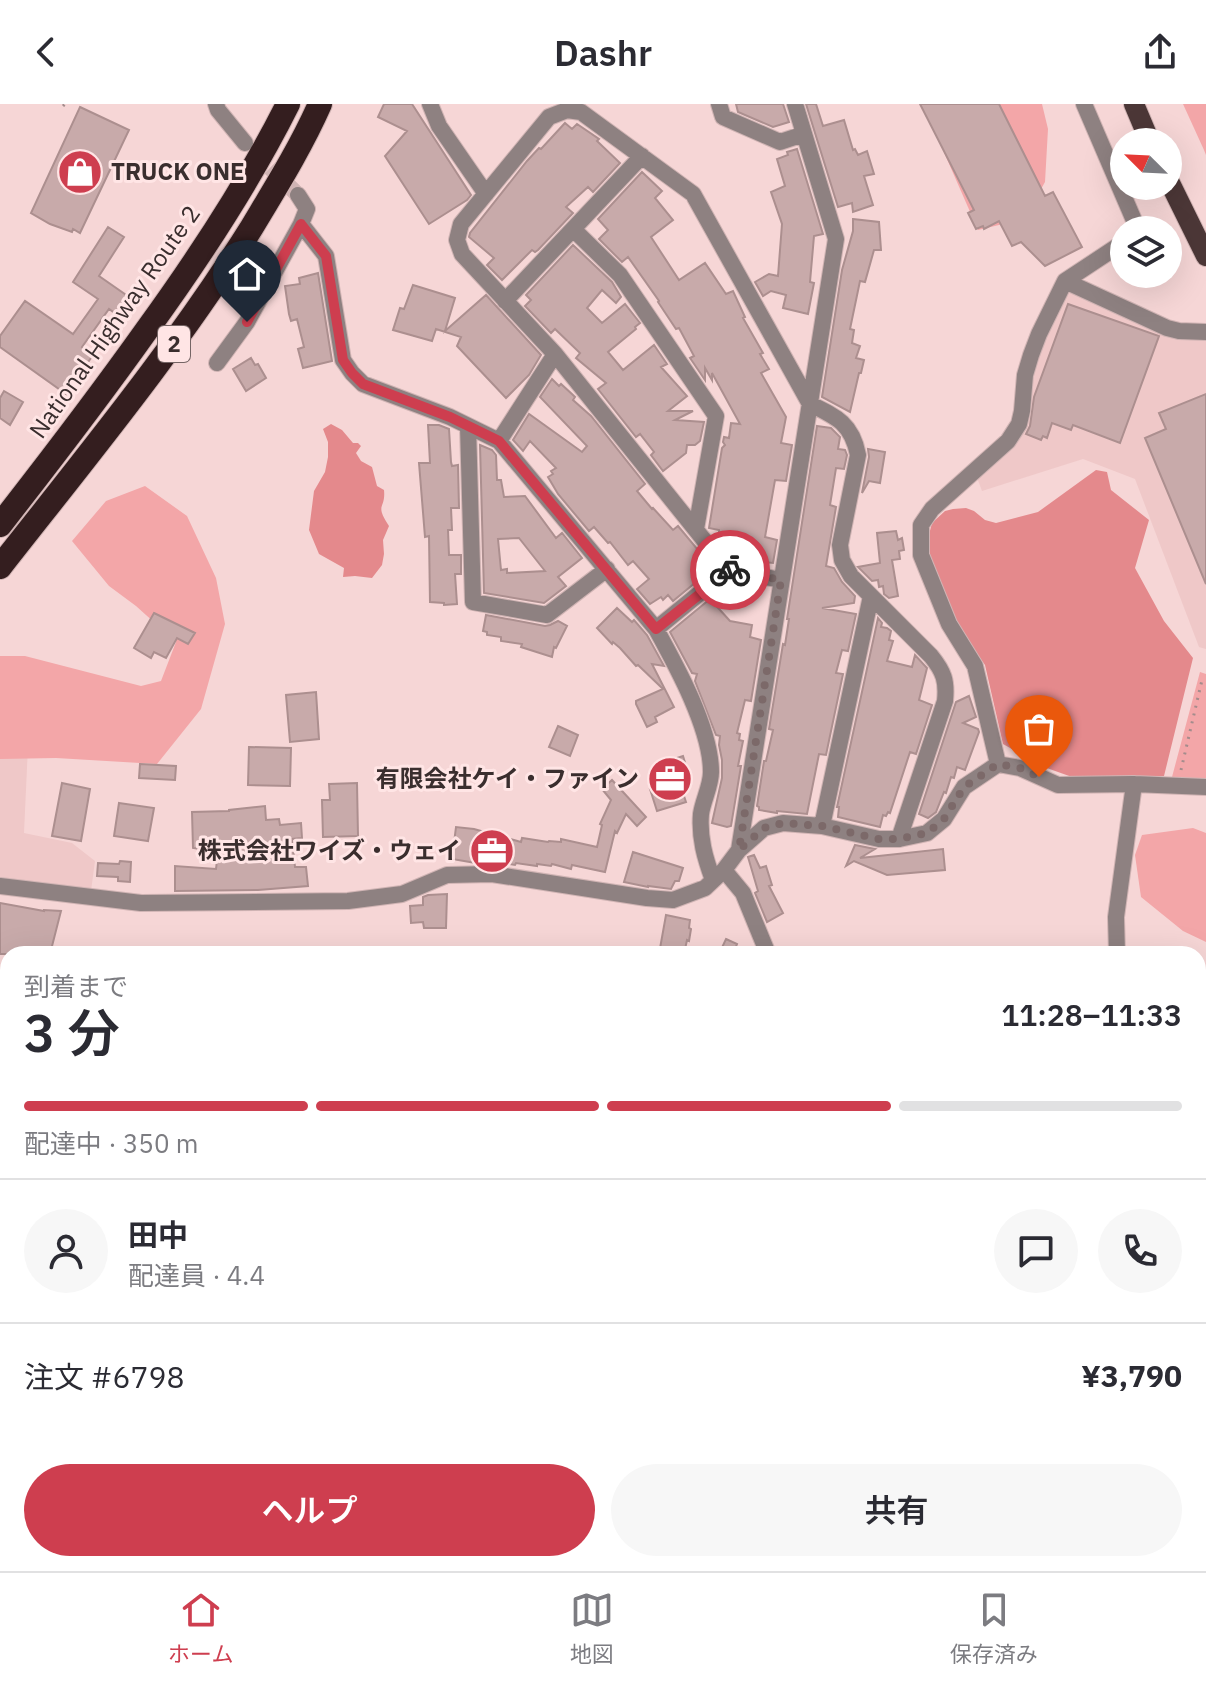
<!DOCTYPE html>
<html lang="ja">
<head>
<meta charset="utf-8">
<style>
	:root { --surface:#fff; --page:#f7f7f7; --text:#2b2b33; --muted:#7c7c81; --line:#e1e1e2; --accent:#ce3e4f }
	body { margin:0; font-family:"IBM Plex Sans","Noto Sans JP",sans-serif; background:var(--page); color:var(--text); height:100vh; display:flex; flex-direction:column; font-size:30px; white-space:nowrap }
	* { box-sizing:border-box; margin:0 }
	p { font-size:26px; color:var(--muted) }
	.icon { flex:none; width:44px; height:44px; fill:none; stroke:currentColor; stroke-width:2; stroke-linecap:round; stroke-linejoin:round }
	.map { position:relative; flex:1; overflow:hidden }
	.side { position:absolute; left:0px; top:842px; width:1206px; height:626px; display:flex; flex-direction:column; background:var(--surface); border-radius:24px 24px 0 0; box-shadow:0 8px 32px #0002 }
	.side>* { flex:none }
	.needle { width:52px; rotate:294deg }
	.tools { position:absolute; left:1110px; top:24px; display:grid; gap:16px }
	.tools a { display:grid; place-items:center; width:72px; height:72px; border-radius:50%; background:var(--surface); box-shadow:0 8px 32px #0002; font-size:40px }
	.pin { position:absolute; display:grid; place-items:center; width:68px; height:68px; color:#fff; margin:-82px -34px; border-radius:50% 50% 50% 0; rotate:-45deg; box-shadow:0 0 8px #0007 }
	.pin .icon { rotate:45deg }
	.courier { position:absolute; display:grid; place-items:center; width:80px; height:80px; margin:-40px; border:6px solid #ce3e4f; border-radius:50%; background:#fff; color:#222; box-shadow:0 2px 10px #0007 }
	.summary em { font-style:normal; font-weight:600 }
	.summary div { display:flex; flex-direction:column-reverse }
	.summary { display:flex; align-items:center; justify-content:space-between; height:136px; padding:0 24px }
	h1 { font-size:52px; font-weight:600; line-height:60px }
	.bar { display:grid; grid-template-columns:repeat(4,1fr); gap:12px 8px; align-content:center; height:96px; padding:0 24px }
	.bar i { height:10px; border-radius:6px; background:var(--line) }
	.bar .active { background:var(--accent) }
	.bar p { grid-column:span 4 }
	.line { display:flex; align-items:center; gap:20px; padding:0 24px; border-top:2px solid var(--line) }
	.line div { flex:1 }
	.round { display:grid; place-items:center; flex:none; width:84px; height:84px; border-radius:42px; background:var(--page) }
	.cta { display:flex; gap:16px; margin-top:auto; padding:16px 24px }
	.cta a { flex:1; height:92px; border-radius:48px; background:var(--accent); color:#fff; font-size:32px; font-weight:600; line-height:92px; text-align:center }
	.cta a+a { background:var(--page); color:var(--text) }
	header { display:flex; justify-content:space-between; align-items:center; height:104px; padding:0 24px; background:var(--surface); font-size:36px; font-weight:600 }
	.menu { display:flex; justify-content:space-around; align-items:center; height:112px; border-top:2px solid var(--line); background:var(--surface); font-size:22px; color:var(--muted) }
	.menu a { display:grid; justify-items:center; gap:4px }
	.menu .active { color:var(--accent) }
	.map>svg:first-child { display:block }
	.built { fill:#efc8c8 }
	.green { fill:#f3a6a8 }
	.water { fill:#e4898c }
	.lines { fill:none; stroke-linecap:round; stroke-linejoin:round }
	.stream { stroke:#e4898c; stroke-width:4 }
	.building { fill:#c8aaaa; stroke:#ac8f8f; stroke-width:2; fill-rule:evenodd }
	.street-tunnel { stroke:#d0b4b4; stroke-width:16; stroke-dasharray:16 8; stroke-linecap:butt }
	.lane-casing { stroke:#d0b4b4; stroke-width:10 }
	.street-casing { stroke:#d0b4b4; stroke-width:18 }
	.primary-casing { stroke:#d0b4b4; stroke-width:22 }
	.highway-casing { stroke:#d0b4b4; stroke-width:26 }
	.path { stroke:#a48c8c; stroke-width:3; stroke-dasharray:2 6; stroke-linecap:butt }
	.lane { stroke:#8e8181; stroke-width:8 }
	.street { stroke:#8e8181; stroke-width:16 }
	.primary { stroke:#4c3737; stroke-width:20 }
	.highway { stroke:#341e1f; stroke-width:24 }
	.done { stroke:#7c6969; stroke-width:8; stroke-dasharray:0 14.4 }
	.route { stroke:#ce3e4f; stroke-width:10 }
	.labels { text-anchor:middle; stroke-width:6; stroke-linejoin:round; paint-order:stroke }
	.shield { fill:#ffe5e5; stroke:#756565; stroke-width:2 }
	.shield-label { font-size:22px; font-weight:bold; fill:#3a2e2e }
	.poi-label { font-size:24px; font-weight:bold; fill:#3a2e2e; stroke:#ffe5e5; text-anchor:end }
	.street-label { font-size:24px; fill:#3a2e2e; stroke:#ffe5e5 }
</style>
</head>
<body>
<header><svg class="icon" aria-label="back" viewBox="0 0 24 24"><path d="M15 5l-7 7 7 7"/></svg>Dashr<svg class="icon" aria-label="share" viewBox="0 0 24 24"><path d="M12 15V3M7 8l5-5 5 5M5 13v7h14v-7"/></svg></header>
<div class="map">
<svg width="1206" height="1467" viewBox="0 0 1206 1467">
	<rect width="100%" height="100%" fill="#f6d6d6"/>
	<path class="built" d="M1072,185L1206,234V545L1199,543L1135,375L1083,355L982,387L976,371L1011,327L1061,194Z
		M28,642L24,729L72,739L95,757L91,787L0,773V643Z"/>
	<path class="green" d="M926,0H1042L1048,25L1045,78L1024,115L978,126L929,14Z
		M1183,0H1206V51L1204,46Z
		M145,382L187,412L216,474L225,520L201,605L157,660L56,654L0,655V552H25L141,582L161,577L176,538L136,502L109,482L72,437L106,397Z
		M1200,568L1206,570V676L1172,673Z
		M1193,724L1206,729V838L1183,827L1141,793L1135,751L1142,731Z
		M0,1403L8,1404V1460H81L72,1467H0Z"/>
	<path class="water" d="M331,320L342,326L353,339H358L361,342L356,349L361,357L372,363L377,382L384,386C386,406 374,399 389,422L383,436L384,450L382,461L372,474L355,472L343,473L344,464L319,450L309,426L314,387L325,368L328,353V338L323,325Z
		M1096,366L1107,368L1111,386L1149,416L1135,464L1164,517L1193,554L1164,672L1072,673L1044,663L1003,640L985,561L953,516L925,446L932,419L945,407L953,405L966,404L974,407L985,416L996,419L1038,408Z
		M868,1460H1023V1467H877Z"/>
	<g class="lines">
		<path class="stream" d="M1198,1364H1206"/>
	</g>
	<path class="building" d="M384,0H412L471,91L467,96L429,120L385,52L407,27L378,13Z
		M736,0H783L789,18L773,23L738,8Z
		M806,0H816L823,22L844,16L853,46L855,45L858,51L867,47L874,70L864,72L873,101L853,108L852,99L838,103Z
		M920,0H999L1045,92L1053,88L1082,143L1045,162L1021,138L1012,142L999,117L984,125L983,122L976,125L968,109L974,106Z
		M80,3L129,26L80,129L73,125L72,128L50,120L31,109Z
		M565,19L572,25L577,20L599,35L597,37L620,59L593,88L588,83L566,103L573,109L538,146L535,148L532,146L502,176L487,161L494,154L469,133L470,129L527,57L539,44L541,45Z
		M797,45L823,130L814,132L810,178L814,179L808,210L783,204L786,191L771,187L763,192L755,178L769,170L778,172L782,120L771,88L785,82L777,55L788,51L787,48Z
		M642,68L662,87L655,94L673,116L651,133L679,176L705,159L726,190L733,187L745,213L743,214L763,249L760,250L769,265L761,269L786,313L781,339L792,341L786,377L775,376L765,433L777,436L773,459L764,458V462L738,457L742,432L719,428V426L709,424L722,344L725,341L723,338L724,333L729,334L731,319L740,320L712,269V276L705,264V276L690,254L694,252L679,224L676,225L658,198L659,197L628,153L622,158L599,135L608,126L598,115Z
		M853,115L879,118L881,146H874L865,178L860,177L850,225L854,226L852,239L860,242L856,254L864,256L861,269H859L850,308L822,293L842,166L853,127Z
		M108,123L124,133L99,172L129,193L116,210L109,205L82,243L93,251L66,290L0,243V232L25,197L73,230L98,195L73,178Z
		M573,141L612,178L621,193L616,199L602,186L587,204L602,219L625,200L640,219L635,223L636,225L608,248L623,266L654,241L667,260L661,263L687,292L668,307H693L675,316L704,318L700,337L695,341H687L686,349L663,367L651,351L654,348L640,330L636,333L598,285L606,279L576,254L580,249L555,225L551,229L525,202L531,196L526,191Z
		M318,169L332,257L303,264L298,245L304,243L297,215L291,217L289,210L285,182L300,180L299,174Z
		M413,181L455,194L445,227L486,191L541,251L529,271L506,294L457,242L461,233L436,225L432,237L393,226L400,204L404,205Z
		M1068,200L1159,232L1120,339L1073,321L1071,326L1052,319L1047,334L1043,332L1041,336L1026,330L1030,322L1034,293Z
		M251,254L255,261L258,260L266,274L246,287L233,265Z
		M552,275L559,282L561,280L573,291L575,293L573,296L591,312L645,380L637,387L652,405L653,404L673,426L678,422L708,458L692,473L696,478L673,497L668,491L663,496L661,493L650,500L637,485L649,475L633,457L628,461L610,438L608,439L594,423L589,427L558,390L548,373L553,370L551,367L556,364L530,337L523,347L513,336L529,310L582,348L587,342L540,293Z
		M4,287L23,298L10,321L0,314V294Z
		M1206,290V480L1145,334L1166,325L1159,309Z
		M428,321H439L449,325L451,358L452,362L458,361L459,404H451L452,426H448L449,451H461V470H455L457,500L444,501V499L430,498L429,432L425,433L419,359H430Z
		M817,322L831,324L840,333L838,345L845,346L847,351L844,365L836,364L830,401L836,403L826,462L834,464L842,478L855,492L854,499L822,504L856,510L848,547L842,546L836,569L843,570L826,651L819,650L807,710L777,707V709L759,706V703L757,702L764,657H766L773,626L769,625L783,540L785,541L789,515H787Z
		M480,341L492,346L496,351L497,376H501L504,393L525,392L556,434L562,429L582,454L558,473L566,482L544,499L484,489ZM519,434L545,467L507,469V465L501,466L498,435Z
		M868,345L885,348L880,379L869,377L862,389L869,353Z
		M896,427L898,436L902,434L904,446L899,447L900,455L892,456L898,492L889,494L884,490L883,482L879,483L878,476L872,477L858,463L880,459L877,429Z
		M710,495L730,517L752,521L750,533L761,536L751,597L745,596L737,629L740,630L739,636L743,637L738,662H741L731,722L727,723L712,719L722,674V656L719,641L720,632L716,631L695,577L697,570L692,569L670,528Z
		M617,504L632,518L634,516L647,531L664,562L652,560L674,603L655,613L657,618L647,623L636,600V597L663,585L638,561L636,562L620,544L613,538L612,540L597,524Z
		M154,509L195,529L188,540L177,534L166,554L154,548L151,554L134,544Z
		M486,511L545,522L550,521L558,517L567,522L556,544L554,543L552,553L521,543L522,540L501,537V533L487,531V528L483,527Z
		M878,514L882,519L881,523L887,524L891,527L889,536L893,537L887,557L912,563L915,551L927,564L919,596L932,601L916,650L910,648L890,709L888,708L886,712L883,711L880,723L838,713L839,703H837Z
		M316,588L319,635L290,638L286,591Z
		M969,592L976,613L963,619L978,625L979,628L965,666L957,663L954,674L951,673L946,689L944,688L936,708L928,714L919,710L956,598Z
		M558,622L578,631L570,652L549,643Z
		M249,643L291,644L290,682L248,681Z
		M683,652L687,665L676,668L686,698L657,707L650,685L663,681L659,670L671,666L668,657Z
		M140,660L176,662L175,676L139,674Z
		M612,676L646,713L637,722L626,710L617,729L615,727L605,768L572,761L571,765L552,760L551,762L537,760V762L516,759L515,761L499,758V760L477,755L476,759L452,755L456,723L474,725L521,738L522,734L548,738L549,737L561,738V735L597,743L602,721L600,720L611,696L602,685Z
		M62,679L90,685L81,737L52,732Z
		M357,679L358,732L323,733L322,696H330L329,680Z
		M119,699L154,704L148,737L114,732Z
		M265,702L266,716L279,715L280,721L301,719L302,734L292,735L295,763H306L308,782L258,786L175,787V762L216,765L218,748L193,744L192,708L229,707V706Z
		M855,741L875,745L860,754L943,745L945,766L887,771L854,757L846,762Z
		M633,748L683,764L679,777H675L671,785L648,782V783L624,778Z
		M754,751L760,764L766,762L772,781L769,782L783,809L767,818L755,789L758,787L748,753Z
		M120,757L131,758L130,778L118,777V773L97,772L98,759L119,760Z
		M447,790L446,824H424L423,818L411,819L410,802L423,801V793L428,791Z
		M0,799L44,807V806L61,807L50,850H0Z
		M666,811L690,816L689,824L691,825L689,837L687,836L684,850H659Z
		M726,835L737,840L733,850H719Z"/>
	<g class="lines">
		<path class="street-tunnel" d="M253,47L298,91"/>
		<g class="lane-casing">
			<path id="lane" d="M172,1460L173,1467
				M527,1467L529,1460"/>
		</g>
		<g class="street-casing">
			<path id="street" d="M216,0L218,6L245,39
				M430,0L439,22L486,90
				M719,0L723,13L780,38L804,30
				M1084,0L1136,121L1134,126
				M298,91L307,105L301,120L326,152L343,256L352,269L363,280L450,313L499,337L656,525C677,563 711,625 711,668C711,682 703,696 701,710C699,734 705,754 713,776
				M573,125L620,171L716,312L696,425
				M1065,177L1167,224L1179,227L1206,228
				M505,197L642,52
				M217,259L247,218L301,120
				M468,322L473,498L547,511L607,465
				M499,337L555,250
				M781,476L728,466L555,250L462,150L457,136L461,120L549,13L567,6L581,8L693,90L810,300C837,313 852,320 858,351L840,441L842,456L851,472L931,552C944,568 947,577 945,597L899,735
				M656,525L728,466
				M998,660L975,562L949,520L921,451V421L932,405L1008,337L1019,320L1022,307L1025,271L1031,251L1039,230L1065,177L1124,138
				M822,722L871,492
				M739,746L836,135L795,0
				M724,766L743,789L768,850
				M0,782L141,799L348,797L402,790L447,771L492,770L647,794L673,796L705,784L724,766L739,746L764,724L783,719L822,722L879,735H899L927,729L944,715L964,683L998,660L1020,664L1058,681L1134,680L1206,683
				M1117,850L1116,813L1134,680
				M1198,990L1206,1003
				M1198,1297L1206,1305
				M0,1312L8,1318
				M773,1460L786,1467"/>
		</g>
		<g class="primary-casing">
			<path id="primary" d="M1134,0L1150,38
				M1168,75L1206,152"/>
		</g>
		<g class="highway-casing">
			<path id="highway" d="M0,421C50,357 99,293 146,227C199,154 248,80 288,0
				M0,463C87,352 177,243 252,123C276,83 301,43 320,0"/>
		</g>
		<path class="path" d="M63,2L65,0
			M1181,666L1202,576
			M1033,1467L1034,1460"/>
		<use href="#lane" class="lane"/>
		<use href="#street" class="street"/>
		<use href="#primary" class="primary"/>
		<use href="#highway" class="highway"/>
	</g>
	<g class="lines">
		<path class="done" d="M730,466L781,476L739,746L764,724L783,719L822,722L879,735H899L927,729L944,715L964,683L998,660L1020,664L1039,673"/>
		<path class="route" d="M247,218L301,120L326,152L343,256L352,269L363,280L450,313L499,337L656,525L730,466"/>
	</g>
	<defs>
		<g id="shop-disc" transform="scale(2.3)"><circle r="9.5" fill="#ce3e4f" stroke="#ffe5e5"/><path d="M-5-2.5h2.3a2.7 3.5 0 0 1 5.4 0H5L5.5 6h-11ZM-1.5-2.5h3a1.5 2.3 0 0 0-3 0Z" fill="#fff"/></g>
		<g id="office-disc" transform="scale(2.3)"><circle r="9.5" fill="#ce3e4f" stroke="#ffe5e5"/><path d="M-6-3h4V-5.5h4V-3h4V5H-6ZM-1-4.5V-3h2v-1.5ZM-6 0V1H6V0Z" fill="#fff"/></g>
	</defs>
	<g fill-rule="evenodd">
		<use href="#shop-disc" x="80" y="68"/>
		<use href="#office-disc" x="670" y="675"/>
		<use href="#office-disc" x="492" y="747"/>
	</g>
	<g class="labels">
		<rect class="shield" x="158" y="222" width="32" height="36" rx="6"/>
		<g class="shield-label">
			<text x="174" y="248">2</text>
		</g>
		<g class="poi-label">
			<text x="111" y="76" text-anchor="start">TRUCK ONE</text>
			<text x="639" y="683">有限会社ケイ・ファイン</text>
			<text x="461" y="755">株式会社ワイズ・ウェイ</text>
		</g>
		<g class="street-label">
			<text transform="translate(115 218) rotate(-55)" y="8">National Highway Route 2</text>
		</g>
	</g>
</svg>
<div class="tools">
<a><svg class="needle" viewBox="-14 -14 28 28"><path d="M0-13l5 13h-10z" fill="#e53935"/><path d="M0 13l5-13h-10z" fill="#7c7c81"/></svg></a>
<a><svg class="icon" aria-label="layers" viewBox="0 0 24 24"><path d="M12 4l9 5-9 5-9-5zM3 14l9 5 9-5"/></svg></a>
</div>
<div class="pin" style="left:1039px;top:673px;background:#ea580c"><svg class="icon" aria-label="bag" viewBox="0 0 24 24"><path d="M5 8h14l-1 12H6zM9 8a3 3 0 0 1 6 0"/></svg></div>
<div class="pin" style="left:247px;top:218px;background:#1f2937"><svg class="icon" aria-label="home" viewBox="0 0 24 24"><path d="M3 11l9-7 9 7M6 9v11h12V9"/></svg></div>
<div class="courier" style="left:730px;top:466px"><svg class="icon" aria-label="bike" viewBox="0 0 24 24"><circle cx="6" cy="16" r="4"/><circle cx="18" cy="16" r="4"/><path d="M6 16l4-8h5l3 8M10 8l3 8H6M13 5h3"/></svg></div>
<section class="side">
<div class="summary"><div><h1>3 分</h1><p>到着まで</p></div><em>11:28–11:33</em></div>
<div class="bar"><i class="active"></i><i class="active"></i><i class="active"></i><i></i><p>配達中 · 350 m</p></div>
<div class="line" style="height:144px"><a class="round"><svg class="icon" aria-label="person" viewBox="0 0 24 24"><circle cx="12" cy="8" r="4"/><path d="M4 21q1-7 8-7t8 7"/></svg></a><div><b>田中</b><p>配達員 · 4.4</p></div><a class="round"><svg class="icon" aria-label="chat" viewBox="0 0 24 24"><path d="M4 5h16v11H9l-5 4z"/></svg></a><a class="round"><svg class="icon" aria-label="phone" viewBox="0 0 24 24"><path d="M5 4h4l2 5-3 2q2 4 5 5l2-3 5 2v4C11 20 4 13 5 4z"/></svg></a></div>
<div class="line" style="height:104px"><div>注文 #6798</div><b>¥3,790</b></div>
<div class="cta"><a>ヘルプ</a><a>共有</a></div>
</section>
</div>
<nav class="menu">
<a class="active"><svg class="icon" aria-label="home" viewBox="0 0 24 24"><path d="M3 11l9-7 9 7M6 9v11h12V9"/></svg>ホーム</a>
<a><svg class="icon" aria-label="map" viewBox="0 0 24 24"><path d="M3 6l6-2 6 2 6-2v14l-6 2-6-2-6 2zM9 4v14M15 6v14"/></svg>地図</a>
<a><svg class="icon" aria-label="saved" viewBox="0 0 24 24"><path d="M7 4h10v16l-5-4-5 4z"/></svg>保存済み</a>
</nav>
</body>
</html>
